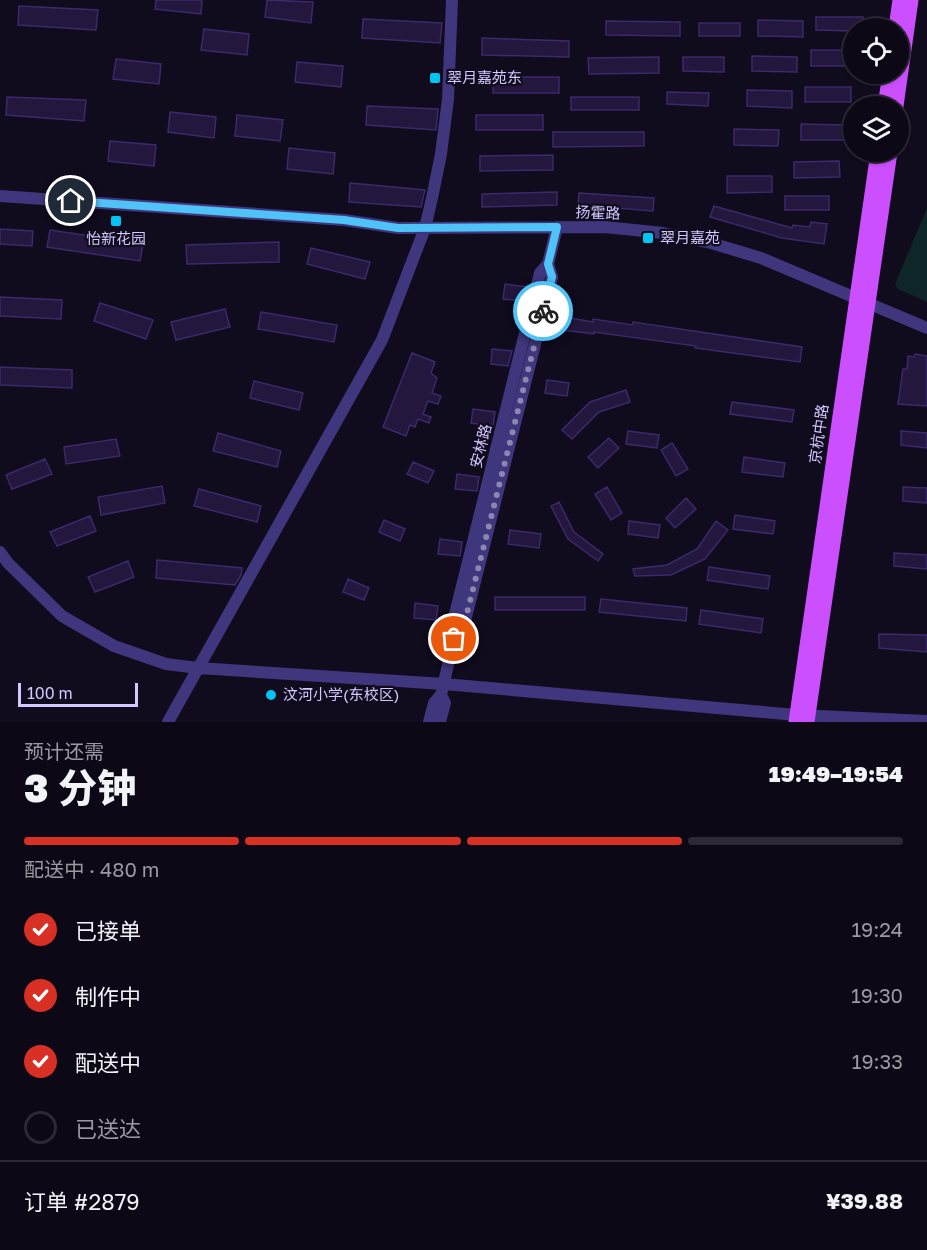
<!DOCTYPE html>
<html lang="zh">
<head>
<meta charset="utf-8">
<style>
	:root { --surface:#0c0816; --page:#15111f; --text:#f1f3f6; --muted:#9a9aa1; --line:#2c2935; --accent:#d93025 }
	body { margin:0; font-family:"Golos Text","Noto Sans SC",sans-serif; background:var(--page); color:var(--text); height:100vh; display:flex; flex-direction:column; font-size:22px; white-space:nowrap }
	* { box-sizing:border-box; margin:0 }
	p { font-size:20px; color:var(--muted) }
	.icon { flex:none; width:33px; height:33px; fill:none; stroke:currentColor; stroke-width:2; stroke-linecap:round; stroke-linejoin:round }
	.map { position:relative; height:722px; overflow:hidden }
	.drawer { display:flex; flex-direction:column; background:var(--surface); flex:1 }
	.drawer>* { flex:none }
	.controls { position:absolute; left:843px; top:18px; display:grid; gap:12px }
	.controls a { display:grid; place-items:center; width:66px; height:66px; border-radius:50%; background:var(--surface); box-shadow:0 2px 4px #0004,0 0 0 2px var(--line); font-size:30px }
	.scale { position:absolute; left:18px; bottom:15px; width:120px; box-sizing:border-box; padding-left:6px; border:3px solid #d3c8ff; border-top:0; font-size:16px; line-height:21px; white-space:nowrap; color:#d3c8ff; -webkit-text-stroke:4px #100b1d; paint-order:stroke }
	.pin { position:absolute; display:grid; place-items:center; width:51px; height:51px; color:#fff; margin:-26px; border:3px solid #fff; border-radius:50%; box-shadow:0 2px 6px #0007 }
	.courier { position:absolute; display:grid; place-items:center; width:60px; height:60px; margin:-30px; border:4px solid #4fc3f7; border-radius:50%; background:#fff; color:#222; box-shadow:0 2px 8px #0007 }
	.headline em { font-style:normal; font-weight:800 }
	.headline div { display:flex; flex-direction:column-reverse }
	.headline { display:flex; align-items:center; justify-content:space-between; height:102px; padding:0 24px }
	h1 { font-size:39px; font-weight:800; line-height:45px }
	.bar { display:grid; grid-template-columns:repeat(4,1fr); gap:9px 6px; align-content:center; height:72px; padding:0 24px }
	.bar i { height:8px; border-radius:4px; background:var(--line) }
	.bar .selected { background:var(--accent) }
	.bar p { grid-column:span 4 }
	.line { display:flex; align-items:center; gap:15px; padding:0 24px; border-top:2px solid var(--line) }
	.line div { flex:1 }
	ol { padding:0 24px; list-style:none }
	li { display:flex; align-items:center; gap:18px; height:66px }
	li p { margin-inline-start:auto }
	li .icon { padding:6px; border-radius:50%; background:var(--accent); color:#fff; stroke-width:4 }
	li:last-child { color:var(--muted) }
	li i { width:33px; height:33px; border:3px solid var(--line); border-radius:50% }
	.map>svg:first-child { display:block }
	.green { fill:#0e2627 }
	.building { fill:#23173e; stroke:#3c296b; stroke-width:1.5 }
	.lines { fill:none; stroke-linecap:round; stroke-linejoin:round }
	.minor { stroke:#3f367d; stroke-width:12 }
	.major { stroke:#cc4fff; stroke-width:15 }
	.done { stroke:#8f86b0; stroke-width:6; stroke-dasharray:0 10.8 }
	.route { stroke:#4fc3f7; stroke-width:8 }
	.poi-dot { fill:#00c5f3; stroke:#100b1d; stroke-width:2 }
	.labels { text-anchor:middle; stroke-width:4.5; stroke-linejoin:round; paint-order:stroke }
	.poi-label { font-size:15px; fill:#d3c8ff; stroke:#100b1d; text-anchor:start }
	.street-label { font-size:15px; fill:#d3c8ff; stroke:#100b1d }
</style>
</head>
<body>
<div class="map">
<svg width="927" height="722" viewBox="0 0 927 722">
	<rect width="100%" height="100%" fill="#100b1d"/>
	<path class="green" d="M927,208V302L898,289L895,284Z"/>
	<path class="building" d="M156,0H202L201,14L155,9Z
		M267,0L313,2L311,23L265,17Z
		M19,6L98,10L96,30L18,25Z
		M816,17H863V28H854V31L816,30Z
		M363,19L442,23L440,43L362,38Z
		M758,20L803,21V37L758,36Z
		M606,21L680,22V36L606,35Z
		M699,23H740V36H699Z
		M204,29L249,34L247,55L201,50Z
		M482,38L569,41V57L482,55Z
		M811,50H854V66H811Z
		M752,56L797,57V72L752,71Z
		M659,57V73L589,74L588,58Z
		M683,57H724V72L683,71Z
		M116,59L161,64L159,84L113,79Z
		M297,62L343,66L341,87L295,82Z
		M493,77H559V93H493Z
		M805,87H851V102H805Z
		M747,90L792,91V108L747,106Z
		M667,92L709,93L708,106L667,104Z
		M7,97L86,100L84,121L6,115Z
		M571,97H639V110H571Z
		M367,106L438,109L436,130L366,125Z
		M170,112L216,117L214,138L168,132Z
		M237,115L283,120L280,141L235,136Z
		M476,115H543V130H476Z
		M801,124L847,125V140H801Z
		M734,129L779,130L778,146L734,145Z
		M553,132H644V146L553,147Z
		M110,141L156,145L154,166L108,161Z
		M289,148L335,153L333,174L287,169Z
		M553,155V170L480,171V156Z
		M839,161L840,177L794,178V162Z
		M727,176H772V192L727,193Z
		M350,183L425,190L421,207L349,202Z
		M557,192V205L482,207V194Z
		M579,193L654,198L653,211L578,205Z
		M785,196H829V210H785Z
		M714,206L792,228L793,225L810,227L811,222L827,224L824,244L782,238L710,217Z
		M0,229L33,231L32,246L0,244Z
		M50,230L143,244L140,261L47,247Z
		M279,242V262L187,264L186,245Z
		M311,248L370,262L365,279L307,264Z
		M505,284L527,287L524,301L503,299Z
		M0,297L62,300L61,319L0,316Z
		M100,303L153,320L146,339L94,321Z
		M225,309L230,327L176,340L171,322Z
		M261,312L337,325L334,342L258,329Z
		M565,317L593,322V319L633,325V322L802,347L800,362L695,348L696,346L594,332V334L563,330Z
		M492,349L512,351L508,366L491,364Z
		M412,353L435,362L431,373L437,378L432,393L441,396L438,404L428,401L423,414L431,417L429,423L418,419L415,427L410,425L406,436L383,427Z
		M915,354L927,356V406L898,404L903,369H907L908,356L914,357Z
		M0,367L72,370V388L0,385Z
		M547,380L569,383L567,396L545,393Z
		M254,381L303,393L299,410L250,398Z
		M626,390L630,402L599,412L572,439L562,430L590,402Z
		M732,402L794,410L792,422L730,414Z
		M473,409L495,412L493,426L471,423Z
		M628,431L659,435L657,448L626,444Z
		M901,431L927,433V448L901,445Z
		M218,433L281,451L277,467L213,451Z
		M609,438L619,448L598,468L588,457Z
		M116,439L120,456L66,464L64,447Z
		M672,443L688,469L676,476L661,450Z
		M744,457L785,463L783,477L742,472Z
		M45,459L52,474L12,489L6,475Z
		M413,462L434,471L428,483L407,474Z
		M457,474L479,477L477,491L455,489Z
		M162,486L165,503L101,515L98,497Z
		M607,487L622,513L611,520L595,494Z
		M903,487L927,488V503L903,501Z
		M199,489L261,506L257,522L194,506Z
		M686,498L696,509L675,528L666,518Z
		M559,502L574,532L603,554L598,561L568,539L551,506Z
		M735,515L775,521L773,534L733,529Z
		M90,516L96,531L57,546L50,532Z
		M384,520L405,529L400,541L379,532Z
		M629,521L660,525L658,538L628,534Z
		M716,521L728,530L705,559L671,575L635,576L633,569L667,565L697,549Z
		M510,530L541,534L539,548L508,544Z
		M440,539L462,542L460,556L438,554Z
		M894,553L927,555V569L894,566Z
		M157,560L242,568L241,575L235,585L156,578Z
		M128,561L134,577L95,592L88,577Z
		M709,567L770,576L768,589L707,580Z
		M348,579L369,588L364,600L343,592Z
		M495,597H585V610H495Z
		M601,599L687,608L686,621L599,612Z
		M415,603L438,606L436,620L414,618Z
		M701,610L763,619L761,633L699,624Z
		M879,634L927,635V652L879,648Z"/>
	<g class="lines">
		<path class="minor" d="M0,196L344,220L398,228L605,227L663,233L711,243L761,258L927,328
			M0,552L8,563L62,616L114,646L166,664L198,668L444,684L797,715L927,721
			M454,639L464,625L552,277L548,264
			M168,722L382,340L425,228L432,198L441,154L448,99L452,0
			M429,722L434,703L441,695L454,639L453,622L540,273L548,264L557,227
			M440,722L445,703L441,695"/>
		<path class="major" d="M896,28L900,0
			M885,106L890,74
			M896,106L911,0
			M796,722L878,152
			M807,722L890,152"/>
	</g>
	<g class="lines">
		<path class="done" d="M454,639L464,625L543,311"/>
		<path class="route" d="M71,201L344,220L398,228L557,227L548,264L552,277L543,311"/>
	</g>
	<g class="poi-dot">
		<rect x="429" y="72" width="12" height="12" rx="3"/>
		<rect x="110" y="215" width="12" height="12" rx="3"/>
		<rect x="642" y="232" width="12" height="12" rx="3"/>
		<circle cx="271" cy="695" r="6"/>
	</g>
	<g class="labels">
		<g class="poi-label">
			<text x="447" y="83">翠月嘉苑东</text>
			<text x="660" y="243">翠月嘉苑</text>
			<text x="116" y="244" text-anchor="middle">怡新花园</text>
			<text x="283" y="700">汶河小学(东校区)</text>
		</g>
		<g class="street-label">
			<text transform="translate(598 213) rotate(2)" y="5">扬霍路</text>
			<text transform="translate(819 434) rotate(-82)" y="5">京杭中路</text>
			<text transform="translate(481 446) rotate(-76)" y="5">安林路</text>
		</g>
	</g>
</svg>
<div class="controls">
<a><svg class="icon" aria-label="locate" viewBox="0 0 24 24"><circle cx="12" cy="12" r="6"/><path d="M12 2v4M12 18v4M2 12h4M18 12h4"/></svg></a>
<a><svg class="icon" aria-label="layers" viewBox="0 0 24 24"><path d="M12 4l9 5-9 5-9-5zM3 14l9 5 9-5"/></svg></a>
</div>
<div class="scale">100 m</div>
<div class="pin" style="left:454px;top:639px;background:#ea580c"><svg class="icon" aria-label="bag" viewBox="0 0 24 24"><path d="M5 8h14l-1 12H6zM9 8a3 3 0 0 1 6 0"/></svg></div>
<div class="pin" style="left:71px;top:201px;background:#1f2937"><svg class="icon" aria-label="home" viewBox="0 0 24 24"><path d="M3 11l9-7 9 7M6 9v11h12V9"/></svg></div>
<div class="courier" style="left:543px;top:311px"><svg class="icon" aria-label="bike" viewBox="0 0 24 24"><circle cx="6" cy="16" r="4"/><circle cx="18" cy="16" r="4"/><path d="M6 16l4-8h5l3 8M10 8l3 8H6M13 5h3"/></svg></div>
</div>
<section class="drawer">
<div class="headline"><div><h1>3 分钟</h1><p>预计还需</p></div><em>19:49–19:54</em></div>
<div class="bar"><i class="selected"></i><i class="selected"></i><i class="selected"></i><i></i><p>配送中 · 480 m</p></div>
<ol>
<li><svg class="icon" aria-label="check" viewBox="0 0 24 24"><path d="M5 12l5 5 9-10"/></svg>已接单<p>19:24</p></li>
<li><svg class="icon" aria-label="check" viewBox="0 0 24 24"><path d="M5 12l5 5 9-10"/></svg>制作中<p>19:30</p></li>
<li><svg class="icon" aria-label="check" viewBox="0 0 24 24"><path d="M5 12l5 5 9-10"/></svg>配送中<p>19:33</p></li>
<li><i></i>已送达</li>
</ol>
<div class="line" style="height:78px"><div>订单 #2879</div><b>¥39.88</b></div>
</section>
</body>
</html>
